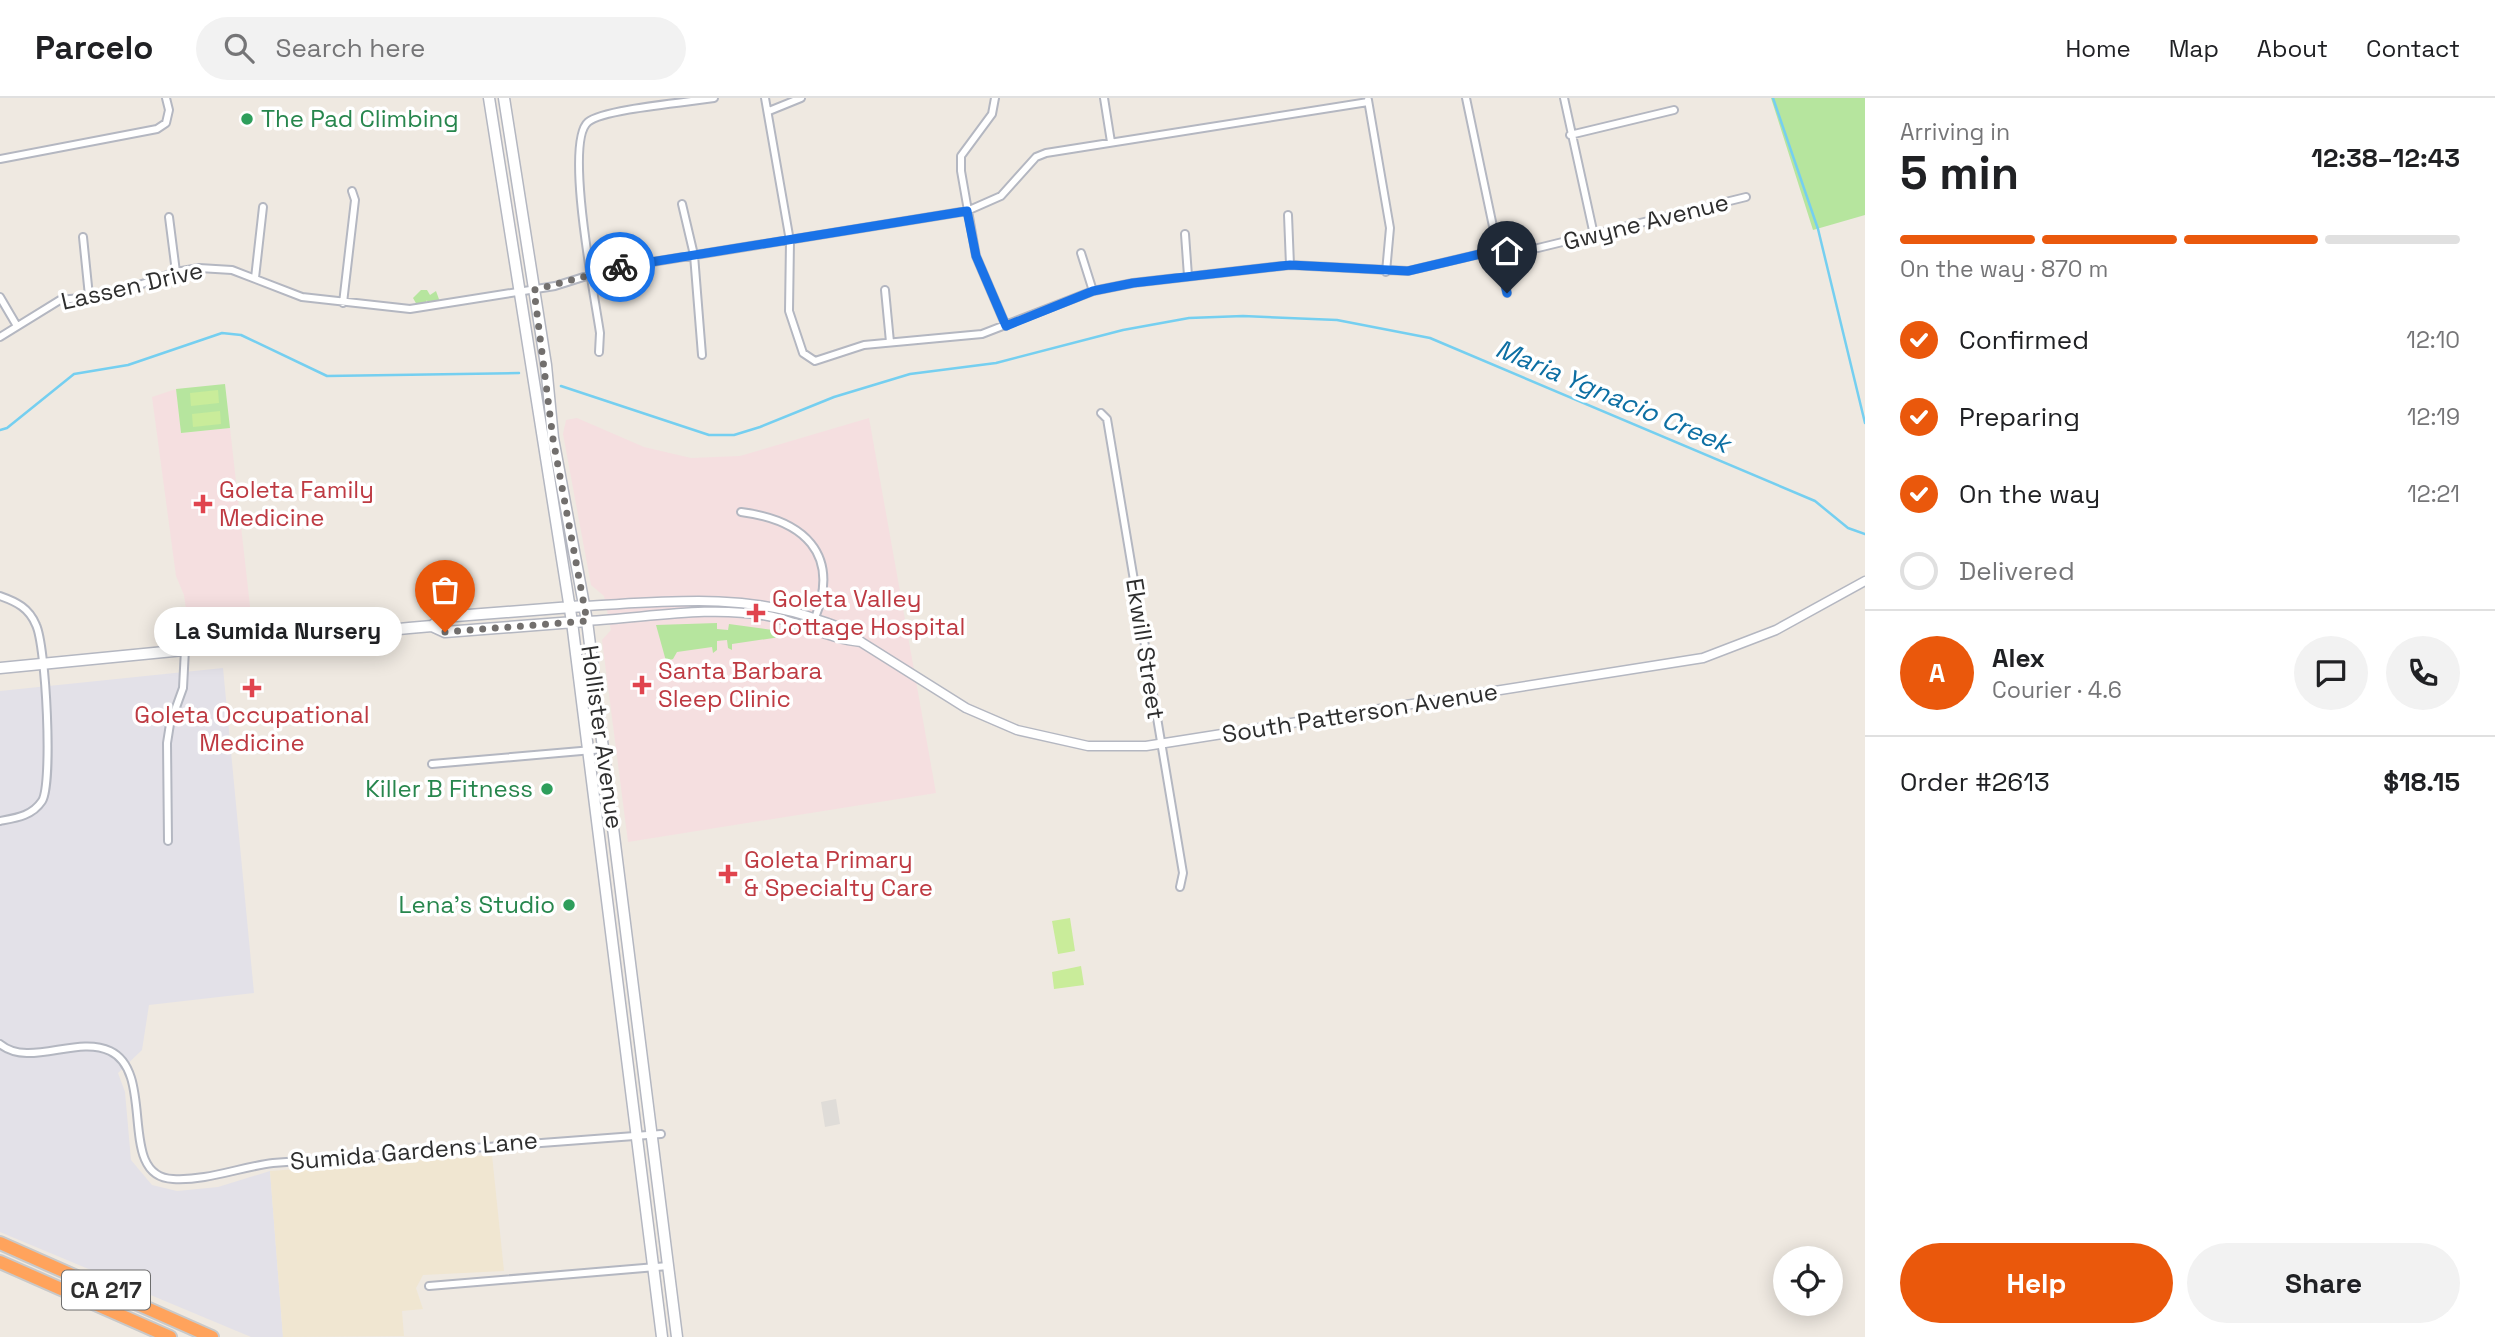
<!DOCTYPE html>
<html lang="en">
<head>
<meta charset="utf-8">
<style>
	:root { --surface:#fff; --page:#f2f2f2; --text:#202124; --muted:#757577; --line:#e0e0e0; --accent:#ea580c }
	body { margin:0; font-family:"Space Grotesk",sans-serif; background:var(--page); color:var(--text); height:100vh; display:flex; flex-direction:column; font-size:26px; white-space:nowrap }
	* { box-sizing:border-box; margin:0 }
	p { font-size:23px; color:var(--muted) }
	.icon { flex:none; width:38px; height:38px; fill:none; stroke:currentColor; stroke-width:2; stroke-linecap:round; stroke-linejoin:round }
	.map { position:relative; flex:1; overflow:hidden }
	.side { display:flex; flex-direction:column; background:var(--surface); width:630px }
	.side>* { flex:none }
	.buttons { position:absolute; left:1773px; top:1148px; display:grid; gap:14px }
	.buttons a { display:grid; place-items:center; width:70px; height:70px; border-radius:50%; background:var(--surface); box-shadow:0 4px 18px #0003; font-size:35px }
	.pin { position:absolute; display:grid; place-items:center; width:60px; height:60px; color:#fff; margin:-72px -30px; border-radius:50% 50% 50% 0; rotate:-45deg; box-shadow:0 0 7px #0007 }
	.pin .icon { rotate:45deg }
	.courier { position:absolute; display:grid; place-items:center; width:70px; height:70px; margin:-35px; border:5px solid #1a73e8; border-radius:50%; background:#fff; color:#222; box-shadow:0 2px 9px #0007 }
	.bubble { position:absolute; height:49px; border-radius:24px; background:var(--surface); box-shadow:0 4px 18px #0003; font-size:23px; font-weight:700; line-height:49px; text-align:center }
	.overview em { font-style:normal; font-weight:700 }
	.overview div { display:flex; flex-direction:column-reverse }
	.overview { display:flex; align-items:center; justify-content:space-between; height:119px; padding:0 35px }
	h1 { font-size:46px; font-weight:700; line-height:52px }
	.bar { display:grid; grid-template-columns:repeat(4,1fr); gap:10px 7px; align-content:center; height:84px; padding:0 35px }
	.bar i { height:9px; border-radius:5px; background:var(--line) }
	.bar .selected { background:var(--accent) }
	.bar p { grid-column:span 4 }
	.line { display:flex; align-items:center; gap:18px; padding:0 35px; border-top:2px solid var(--line) }
	.line div { flex:1 }
	.round { display:grid; place-items:center; flex:none; width:74px; height:74px; border-radius:37px; background:var(--page) }
	ol { padding:0 35px; list-style:none }
	li { display:flex; align-items:center; gap:21px; height:77px }
	li p { margin-inline-start:auto }
	li .icon { padding:7px; border-radius:50%; background:var(--accent); color:#fff; stroke-width:4 }
	li:last-child { color:var(--muted) }
	li i { width:38px; height:38px; border:4px solid var(--line); border-radius:50% }
	.button { display:flex; gap:14px; margin-top:auto; padding:14px 35px }
	.button a { flex:1; height:80px; border-radius:42px; background:var(--accent); color:#fff; font-size:28px; font-weight:700; line-height:80px; text-align:center }
	.button a+a { background:var(--page); color:var(--text) }
	header { display:flex; align-items:center; gap:42px; box-sizing:border-box; height:98px; padding:0 35px; background:var(--surface); border-bottom:2px solid var(--line) }
	header strong { font-size:33px }
	nav { display:flex; gap:38px; margin-inline-start:auto; font-size:24px }
	.search { width:490px; height:63px; background:var(--page); display:flex; align-items:center; gap:18px; box-sizing:border-box; padding:0 24px; border-radius:38px; color:var(--muted); font-size:26px }
	main { display:flex; flex:1; min-height:0 }
	.map>svg:first-child { display:block }
	.industrial { fill:#e3e1e8 }
	.education { fill:#f0e6d1 }
	.medical { fill:#f5dfe0 }
	.green { fill:#b6e59e }
	.pitch { fill:#c9ec9a }
	.plaza { fill:#dfdcd8 }
	.lines { fill:none; stroke-linecap:round; stroke-linejoin:round }
	.stream { stroke:#75cff0; stroke-width:2.5 }
	.minor-casing { stroke:#b4b7c1; stroke-width:10 }
	.tertiary-casing { stroke:#b4b7c1; stroke-width:11 }
	.secondary-casing { stroke:#b4b7c1; stroke-width:13 }
	.motorway-casing { stroke:#c9c9c9; stroke-width:16 }
	.minor { stroke:#fff; stroke-width:6 }
	.tertiary { stroke:#fff; stroke-width:8 }
	.secondary { stroke:#fff; stroke-width:10 }
	.motorway { stroke:#ffa35c; stroke-width:12 }
	.done { stroke:#726f6d; stroke-width:7; stroke-dasharray:0 12.6 }
	.route { stroke:#1a73e8; stroke-width:9 }
	.leisure-dot { fill:#2e9e5b; stroke:#fff; stroke-width:2.5 }
	.health-dot { fill:#e0444e; stroke:#fff; stroke-width:2.5 }
	.labels { text-anchor:middle; stroke-width:7; stroke-linejoin:round; paint-order:stroke }
	.shield { fill:#fff; stroke:#6d6d6d; stroke-width:2 }
	.shield-label { font-size:23px; font-weight:bold; fill:#2e2e2e }
	.leisure-label { font-size:24px; fill:#27864d; stroke:#fff; text-anchor:end }
	.street-label { font-size:24px; fill:#2e2e2e; stroke:#fff }
	.health-label { font-size:24px; fill:#be3a42; stroke:#fff; text-anchor:start }
	.water-label { font-size:26px; font-style:italic; fill:#0d6fa3; stroke:#fff }
</style>
</head>
<body>
<header>
<strong>Parcelo</strong>
<div class="search"><svg class="icon" aria-label="search" viewBox="0 0 24 24"><circle cx="10" cy="10" r="6"/><path d="M15 15l6 6"/></svg>Search here</div>
<nav><a>Home</a><a>Map</a><a>About</a><a>Contact</a></nav>
</header>
<main>
<div class="map">
<svg width="1865" height="1239" viewBox="0 0 1865 1239">
	<rect width="100%" height="100%" fill="#efe9e1"/>
	<path class="industrial" d="M223,570L254,895L149,907L142,952L118,975L125,994L131,1062L152,1087L177,1093L218,1089L270,1073L283,1239H251L0,1134V593Z"/>
	<path class="education" d="M492,1057L504,1173L423,1177L416,1190L423,1211L402,1213L404,1238L283,1239L270,1073Z"/>
	<path class="medical" d="M176,291L181,335L230,330L252,526L189,532L184,497L176,478L152,299Z
		M577,320L644,349L691,360L740,358L869,320L936,695L628,744L602,542L611,532L604,498L591,487L563,336L566,322Z"/>
	<path class="green" d="M1771,0H1865V117L1813,132Z
		M421,192H427L430,197L436,193L440,204L428,207L427,202L425,206L417,207L413,200Z
		M225,286L230,330L181,335L176,291Z
		M717,525V531L728,532L729,526L780,533V539L732,546V552L728,550L727,542L717,543V552L713,555L712,549L677,554L673,561L666,563L656,527Z"/>
	<path class="pitch" d="M218,292L219,305L191,308L190,295Z
		M220,313L221,326L193,329L192,316Z
		M1070,820L1075,853L1058,856L1052,823Z
		M1081,868L1084,887L1054,891L1052,874Z"/>
	<path class="plaza" d="M836,1001L840,1026L825,1029L821,1004Z"/>
	<g class="lines">
		<path class="stream" d="M1773,0L1818,131L1865,325
			M561,288L709,337H734L760,329L834,299L910,276L996,265L1123,232L1189,220L1243,218L1337,222L1430,240L1815,403L1848,430L1865,436
			M0,332L7,330L74,276L128,267L222,235L241,237L327,278L519,275"/>
		<g class="minor-casing">
			<path id="minor" d="M765,0L790,143L789,213L803,255L815,263L864,247L982,236L1093,193L1133,185L1290,167L1408,173L1497,152L1538,150L1746,99
				M995,0L992,16L961,58V73L976,158L1006,228
				M1104,0L1111,44
				M1466,0L1507,195
				M1564,0L1594,137
				M1368,2L1390,130L1386,174
				M769,13L801,0
				M1570,37L1674,12
				M0,61L157,31L166,25L169,12L166,0
				M682,106L694,157L702,257
				M1288,117L1290,167
				M169,119L176,174
				M1185,136L1188,178
				M83,139L89,198
				M1081,155L1093,193
				M255,180L263,109
				M885,192L890,244
				M0,199L17,228
				M343,205L355,102L352,93
				M0,239L60,202L111,197L176,174L199,170L232,172L302,199L410,211L555,188L609,171L967,113L1001,98L1036,59L1046,55L1368,4
				M599,254L600,235C595,200 564,44 588,24C603,11 690,4 714,0
				M1101,315L1107,321L1183,775L1180,789
				M741,414C803,422 841,455 815,520
				M0,498C17,504 29,510 36,527C46,548 53,685 42,703C32,718 16,720 0,723
				M432,666L604,651
				M168,743L167,645L170,626L183,590L185,551
				M0,946C29,970 77,937 110,953C157,975 116,1079 173,1081C207,1083 240,1069 273,1065L661,1036
				M429,1188L668,1168"/>
		</g>
		<g class="tertiary-casing">
			<path id="tertiary" d="M584,508C663,504 743,494 819,522C835,527 849,532 861,544L966,610L1017,632L1088,648H1146L1703,560L1776,532L1865,483
				M587,523C647,520 708,507 768,518C800,524 829,541 861,544"/>
		</g>
		<g class="secondary-casing">
			<path id="secondary" d="M489,0L572,524L662,1239
				M504,0L546,267L553,340L587,523L677,1239
				M432,528L443,519L584,508
				M0,570L409,530L432,528L445,534L587,523"/>
		</g>
		<g class="motorway-casing">
			<path id="motorway" d="M0,1145L212,1239
				M0,1164L170,1239"/>
		</g>
		<use href="#minor" class="minor"/>
		<use href="#tertiary" class="tertiary"/>
		<use href="#secondary" class="secondary"/>
		<use href="#motorway" class="motorway"/>
	</g>
	<g class="lines">
		<path class="done" d="M445,534L587,523L553,341L534,192L620,169"/>
		<path class="route" d="M620,169L967,113L976,158L1006,228L1093,193L1133,185L1290,167L1408,173L1497,152L1507,195"/>
	</g>
	<g class="leisure-dot">
		<circle cx="247" cy="21" r="7"/>
		<circle cx="547" cy="691" r="7"/>
		<circle cx="569" cy="807" r="7"/>
	</g>
	<g class="health-dot">
		<path d="M199.5 395.5h7v7h7v7h-7v7h-7v-7h-7v-7h7z"/>
		<path d="M752.5 504.5h7v7h7v7h-7v7h-7v-7h-7v-7h7z"/>
		<path d="M638.5 576.5h7v7h7v7h-7v7h-7v-7h-7v-7h7z"/>
		<path d="M248.5 579.5h7v7h7v7h-7v7h-7v-7h-7v-7h7z"/>
		<path d="M724.5 765.5h7v7h7v7h-7v7h-7v-7h-7v-7h7z"/>
	</g>
	<g class="labels">
		<rect class="shield" x="62" y="1172.5" width="88" height="39" rx="5"/>
		<g class="shield-label">
			<text x="106" y="1200">CA 217</text>
		</g>
		<g class="leisure-label">
			<text x="261" y="29" text-anchor="start">The Pad Climbing</text>
			<text x="533" y="699">Killer B Fitness</text>
			<text x="555" y="815">Lena's Studio</text>
		</g>
		<g class="street-label">
			<text transform="translate(1646 124) rotate(-14)" y="8">Gwyne Avenue</text>
			<text transform="translate(132 188) rotate(-13)" y="8">Lassen Drive</text>
			<text transform="translate(1145 551) rotate(81)" y="8">Ekwill Street</text>
			<text transform="translate(1360 615) rotate(-9)" y="8">South Patterson Avenue</text>
			<text transform="translate(602 639) rotate(82)" y="8">Hollister Avenue</text>
			<text transform="translate(414 1053) rotate(-5)" y="8">Sumida Gardens Lane</text>
		</g>
		<g class="health-label">
			<text x="219" y="400">Goleta Family<tspan x="219" dy="28">Medicine</tspan></text>
			<text x="772" y="509">Goleta Valley<tspan x="772" dy="28">Cottage Hospital</tspan></text>
			<text x="658" y="581">Santa Barbara<tspan x="658" dy="28">Sleep Clinic</tspan></text>
			<text x="252" y="625" text-anchor="middle">Goleta Occupational<tspan x="252" dy="28">Medicine</tspan></text>
			<text x="744" y="770">Goleta Primary<tspan x="744" dy="28">&amp; Specialty Care</tspan></text>
		</g>
		<g class="water-label">
			<text transform="translate(1613 298) rotate(23)" y="9">Maria Ygnacio Creek</text>
		</g>
	</g>
</svg>
<div class="buttons">
<a><svg class="icon" aria-label="locate" viewBox="0 0 24 24"><circle cx="12" cy="12" r="6"/><path d="M12 2v4M12 18v4M2 12h4M18 12h4"/></svg></a>
</div>
<div class="pin" style="left:445px;top:534px;background:#ea580c"><svg class="icon" aria-label="bag" viewBox="0 0 24 24"><path d="M5 8h14l-1 12H6zM9 8a3 3 0 0 1 6 0"/></svg></div>
<div class="pin" style="left:1507px;top:195px;background:#1f2937"><svg class="icon" aria-label="home" viewBox="0 0 24 24"><path d="M3 11l9-7 9 7M6 9v11h12V9"/></svg></div>
<div class="courier" style="left:620px;top:169px"><svg class="icon" aria-label="bike" viewBox="0 0 24 24"><circle cx="6" cy="16" r="4"/><circle cx="18" cy="16" r="4"/><path d="M6 16l4-8h5l3 8M10 8l3 8H6M13 5h3"/></svg></div>
<div class="bubble" style="left:154px;top:509px;width:248px">La Sumida Nursery</div>
</div>
<section class="side">
<div class="overview"><div><h1>5 min</h1><p>Arriving in</p></div><em>12:38–12:43</em></div>
<div class="bar"><i class="selected"></i><i class="selected"></i><i class="selected"></i><i></i><p>On the way · 870 m</p></div>
<ol>
<li><svg class="icon" aria-label="check" viewBox="0 0 24 24"><path d="M5 12l5 5 9-10"/></svg>Confirmed<p>12:10</p></li>
<li><svg class="icon" aria-label="check" viewBox="0 0 24 24"><path d="M5 12l5 5 9-10"/></svg>Preparing<p>12:19</p></li>
<li><svg class="icon" aria-label="check" viewBox="0 0 24 24"><path d="M5 12l5 5 9-10"/></svg>On the way<p>12:21</p></li>
<li><i></i>Delivered</li>
</ol>
<div class="line" style="height:126px"><b class="round" style="background:var(--accent);color:#fff">A</b><div><b>Alex</b><p>Courier · 4.6</p></div><a class="round"><svg class="icon" aria-label="chat" viewBox="0 0 24 24"><path d="M4 5h16v11H9l-5 4z"/></svg></a><a class="round"><svg class="icon" aria-label="phone" viewBox="0 0 24 24"><path d="M5 4h4l2 5-3 2q2 4 5 5l2-3 5 2v4C11 20 4 13 5 4z"/></svg></a></div>
<div class="line" style="height:91px"><div>Order #2613</div><b>$18.15</b></div>
<div class="button"><a>Help</a><a>Share</a></div>
</section>
</main>
</body>
</html>
